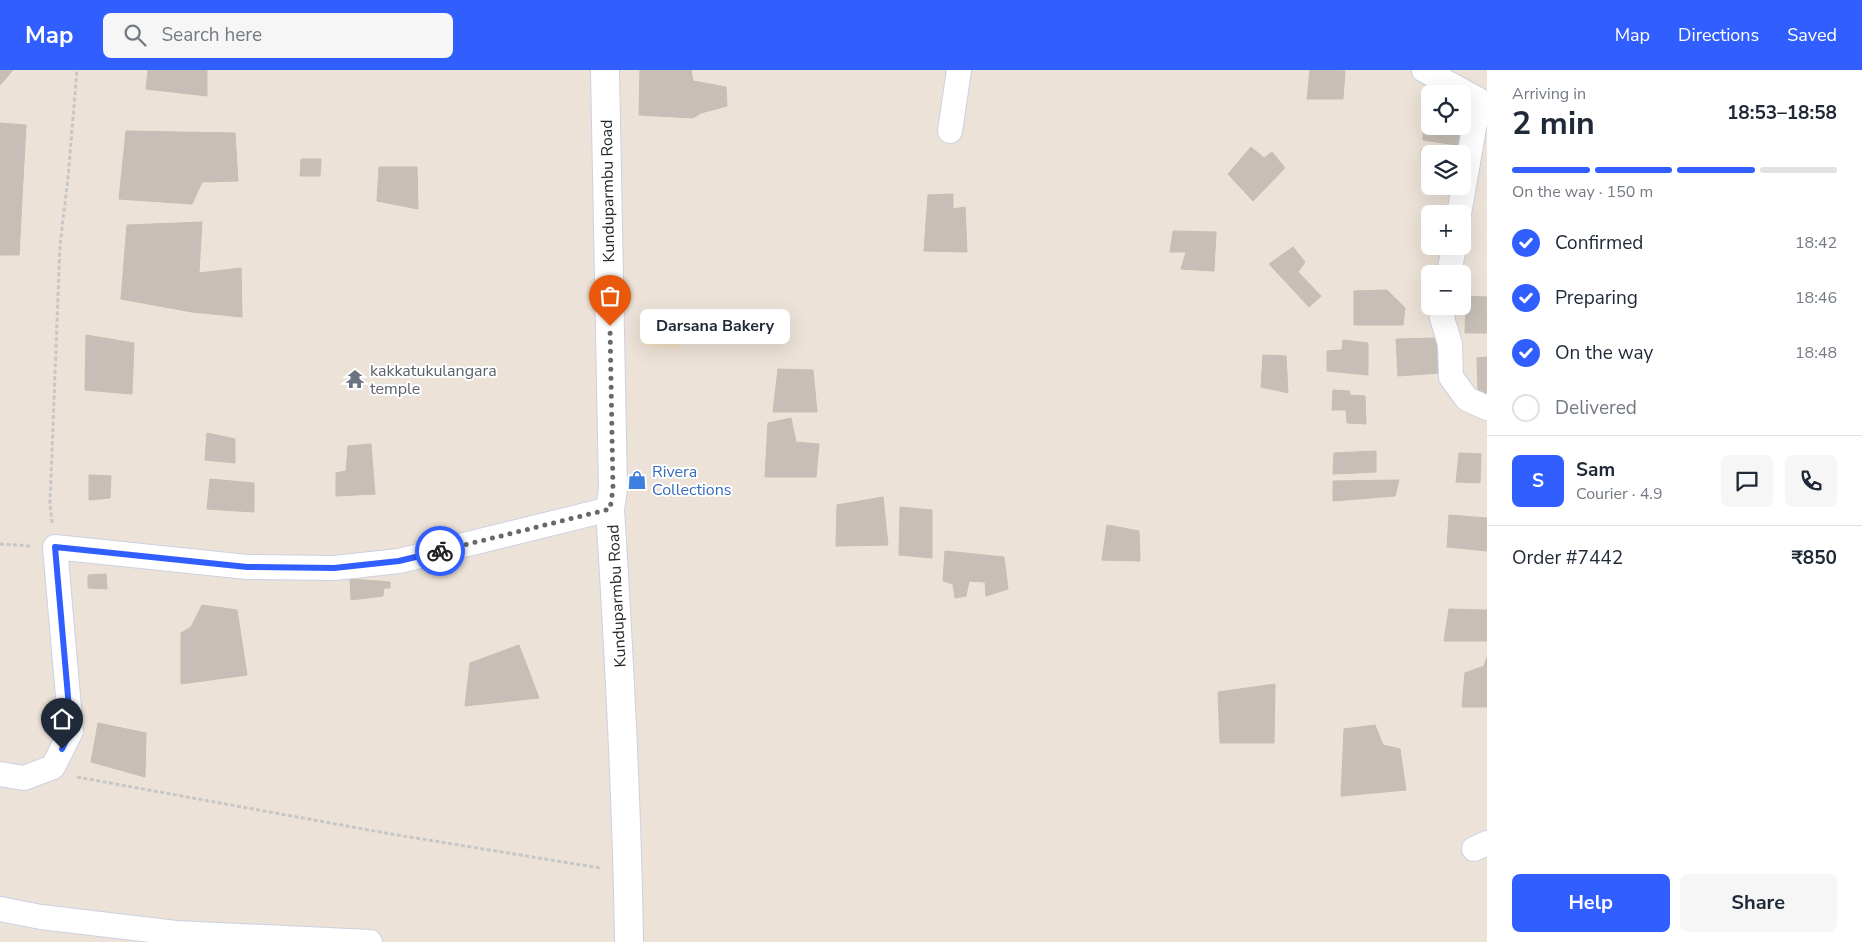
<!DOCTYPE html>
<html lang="en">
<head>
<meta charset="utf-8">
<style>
	:root { --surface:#fff; --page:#f6f6f7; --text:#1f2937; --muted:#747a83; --line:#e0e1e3; --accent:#315fff }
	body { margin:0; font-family:"Nunito Sans",sans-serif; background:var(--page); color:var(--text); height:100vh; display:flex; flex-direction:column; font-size:19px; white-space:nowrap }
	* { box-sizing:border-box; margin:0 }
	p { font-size:16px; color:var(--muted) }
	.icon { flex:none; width:28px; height:28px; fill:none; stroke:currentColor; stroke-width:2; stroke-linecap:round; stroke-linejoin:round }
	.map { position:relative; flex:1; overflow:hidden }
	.drawer { display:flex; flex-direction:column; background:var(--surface); width:375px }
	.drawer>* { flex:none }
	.tools { position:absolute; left:1421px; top:15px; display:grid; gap:10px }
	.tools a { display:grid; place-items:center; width:50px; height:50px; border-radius:8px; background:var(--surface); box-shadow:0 5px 20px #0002; font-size:25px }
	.pin { position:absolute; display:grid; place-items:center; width:42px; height:42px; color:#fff; margin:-51px -21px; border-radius:50% 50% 50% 0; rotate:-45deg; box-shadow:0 0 5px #0007 }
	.pin .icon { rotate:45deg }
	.courier { position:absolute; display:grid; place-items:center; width:50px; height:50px; margin:-25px; border:4px solid #315fff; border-radius:50%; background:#fff; color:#222; box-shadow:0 1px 6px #0007 }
	.bubble { position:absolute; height:35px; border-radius:8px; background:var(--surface); box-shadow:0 5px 20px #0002; font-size:16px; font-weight:700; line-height:35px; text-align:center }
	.overview em { font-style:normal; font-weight:700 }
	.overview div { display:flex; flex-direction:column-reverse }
	.overview { display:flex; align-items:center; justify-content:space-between; height:85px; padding:0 25px }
	h1 { font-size:32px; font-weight:700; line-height:38px }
	.bar { display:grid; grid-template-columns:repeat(4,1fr); gap:8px 5px; align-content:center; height:60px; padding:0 25px }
	.bar i { height:6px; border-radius:4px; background:var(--line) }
	.bar .active { background:var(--accent) }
	.bar p { grid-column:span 4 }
	.line { display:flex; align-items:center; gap:12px; padding:0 25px; border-top:1px solid var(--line) }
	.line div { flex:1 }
	.round { display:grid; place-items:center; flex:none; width:52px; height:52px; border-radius:8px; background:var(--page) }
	ol { padding:0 25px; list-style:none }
	li { display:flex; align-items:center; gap:15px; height:55px }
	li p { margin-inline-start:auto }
	li .icon { padding:5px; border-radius:50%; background:var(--accent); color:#fff; stroke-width:4 }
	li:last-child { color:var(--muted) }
	li i { width:28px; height:28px; border:2px solid var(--line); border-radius:50% }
	.primary-button { display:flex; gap:10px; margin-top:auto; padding:10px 25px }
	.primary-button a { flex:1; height:58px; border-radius:8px; background:var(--accent); color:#fff; font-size:20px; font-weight:700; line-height:58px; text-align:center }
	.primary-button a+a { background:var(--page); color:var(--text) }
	header { display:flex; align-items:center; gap:30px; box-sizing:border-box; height:70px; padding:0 25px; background:var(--accent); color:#fff }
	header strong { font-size:24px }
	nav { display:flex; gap:28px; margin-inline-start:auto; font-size:18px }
	.search { width:350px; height:45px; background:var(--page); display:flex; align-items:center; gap:12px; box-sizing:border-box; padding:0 18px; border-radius:8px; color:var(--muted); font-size:19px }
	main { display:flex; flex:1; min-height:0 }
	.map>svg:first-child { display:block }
	.education { fill:#f0e0c4 }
	.building { fill:#c7bfb7; stroke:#c7beb1 }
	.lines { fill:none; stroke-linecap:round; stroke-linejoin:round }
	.minor-casing { stroke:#ccd1e2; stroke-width:26 }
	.secondary-casing { stroke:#ccd1e2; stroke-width:30 }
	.path { stroke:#c7c7c7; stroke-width:3; stroke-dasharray:4 2.5; stroke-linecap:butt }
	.minor { stroke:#fff; stroke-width:24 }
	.secondary { stroke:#fff; stroke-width:28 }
	.done { stroke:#6c6865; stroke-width:5; stroke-dasharray:0 9 }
	.route { stroke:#315fff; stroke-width:6 }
	.labels { text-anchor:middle; stroke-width:4; stroke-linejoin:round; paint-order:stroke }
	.street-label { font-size:16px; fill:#272727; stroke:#fff }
	.worship-label { font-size:16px; fill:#5b616d; stroke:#fff; text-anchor:start }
	.shop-label { font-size:16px; fill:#366cbe; stroke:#fff; text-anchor:start }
</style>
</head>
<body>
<header>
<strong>Map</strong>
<div class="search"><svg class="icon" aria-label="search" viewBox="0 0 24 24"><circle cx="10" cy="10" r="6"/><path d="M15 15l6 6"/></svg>Search here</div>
<nav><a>Map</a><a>Directions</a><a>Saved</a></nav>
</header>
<main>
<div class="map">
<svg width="1487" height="872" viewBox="0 0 1487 872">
	<rect width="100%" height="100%" fill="#ece2d7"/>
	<path class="education" d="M644,248L680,250L679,279L643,276Z"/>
	<path class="building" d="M0,0H13L0,15Z
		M148,0H207V26L146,19Z
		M640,0H691L693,11L726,17L727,36L701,43L693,48L639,45Z
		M1310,0L1345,1L1343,29H1307Z
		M1425,34L1430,35V56H1462V38H1464V76L1423,70Z
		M0,53L26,55L19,185H0Z
		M126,61L235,63L238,111L202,112L192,134L119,129Z
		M1251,77L1264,88L1272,82L1285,98L1253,131L1228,104Z
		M1421,79L1452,84H1430V116H1462L1463,122L1422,117Z
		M301,89H321L320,106H300Z
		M379,97H417L418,139L377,131Z
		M953,124V139L965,137L967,182L924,181L928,125Z
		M202,152L199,203L241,198L242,247L192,242L121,229L127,155Z
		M1173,161L1216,162L1214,201L1181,199L1186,182H1170Z
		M1293,177L1305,192L1298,202L1321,226L1309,237L1269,194Z
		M1387,220L1405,238L1403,255H1354V221Z
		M1466,226L1487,227V263H1465Z
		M86,265L134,273L132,324L85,320Z
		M1438,268L1440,303L1398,306L1396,269Z
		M1343,270L1368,273V305L1327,301V281L1342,280Z
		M1263,285L1286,286L1288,323L1261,317Z
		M1487,287V324H1478L1477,288Z
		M778,299L813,300L817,342H773Z
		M1333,320L1350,321L1349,325L1365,326L1366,354L1347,353L1346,340H1332Z
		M791,348L796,372L819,374L816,407H765L768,353Z
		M207,363L235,369V393L205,390Z
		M371,374L375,424L336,426V403L346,401L348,376Z
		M1376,381V402L1333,404L1334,383Z
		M1459,383L1481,384L1480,413L1456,412Z
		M89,405L111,406L110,428L89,430Z
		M210,409L254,413V442L207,439Z
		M1399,410L1395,426L1333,431V411Z
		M883,427L888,475L836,476L837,435Z
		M900,437L932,440V488L899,485Z
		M1449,445L1487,448V481L1447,477Z
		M1107,455L1139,461L1140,491L1102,490Z
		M945,481L1004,487L1008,519L986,526L985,512L969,511L966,526L955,528L953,514L943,511Z
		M106,504L107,519L88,518V505Z
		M350,509L390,512V518H384L383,526L351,530Z
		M202,535L237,540L247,605L181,614V563L191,557Z
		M1449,539L1487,540V571H1444Z
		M519,575L539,628L465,636L470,593Z
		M1487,587V637H1462L1465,603L1484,596Z
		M1275,614L1274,673H1220L1218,622Z
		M98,653L146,663L145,707L91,692Z
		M1375,655L1383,675L1400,679L1406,720L1341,726L1344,659Z"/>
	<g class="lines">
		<g class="minor-casing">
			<path id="minor" d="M1424,0L1479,30L1459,144
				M950,61L959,0
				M1449,204L1454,176
				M1444,236L1442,248L1450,274L1451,307L1467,329L1487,338
				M0,704L24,708L53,697L71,661L55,477L247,497L334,498L399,491L610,439
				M1474,779L1487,773
				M0,839L41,847L176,863L370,872"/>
		</g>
		<g class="secondary-casing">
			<path id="secondary" d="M605,0L613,419L610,439C619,583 627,727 629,872"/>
		</g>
		<path class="path" d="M52,453L50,433L60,175L68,108L77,0
			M0,474L31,476
			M77,707L391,764L600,798"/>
		<use href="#minor" class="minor"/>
		<use href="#secondary" class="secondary"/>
	</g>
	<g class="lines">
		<path class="done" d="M440,481L610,439L613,419L610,256"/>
		<path class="route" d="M62,679L71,661L55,477L247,497L334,498L399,491L440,481"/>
	</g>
	<defs>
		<g id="temple-bare" transform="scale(1.5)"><path d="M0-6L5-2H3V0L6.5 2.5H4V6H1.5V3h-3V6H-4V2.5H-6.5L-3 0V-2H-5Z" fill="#6b7280" stroke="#fff" stroke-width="2.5" paint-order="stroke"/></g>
		<g id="shop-bare" transform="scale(1.5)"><path d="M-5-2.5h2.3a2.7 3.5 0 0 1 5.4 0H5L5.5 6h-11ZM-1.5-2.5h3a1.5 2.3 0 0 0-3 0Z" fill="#3f7fe0" stroke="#fff" stroke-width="2.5" paint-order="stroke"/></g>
	</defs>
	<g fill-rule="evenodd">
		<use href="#temple-bare" x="355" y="309"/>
		<use href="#shop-bare" x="637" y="410"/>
	</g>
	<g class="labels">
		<g class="street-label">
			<text transform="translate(607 121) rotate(-91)" y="6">Kunduparmbu Road</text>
			<text transform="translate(616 526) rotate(-93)" y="6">Kunduparmbu Road</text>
		</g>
		<g class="worship-label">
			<text x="370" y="306">kakkatukulangara<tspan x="370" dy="18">temple</tspan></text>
		</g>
		<g class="shop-label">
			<text x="652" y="407">Rivera<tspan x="652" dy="18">Collections</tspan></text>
		</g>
	</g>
</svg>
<div class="tools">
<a><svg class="icon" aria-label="locate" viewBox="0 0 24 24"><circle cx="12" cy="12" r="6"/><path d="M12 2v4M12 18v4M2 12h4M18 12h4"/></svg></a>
<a><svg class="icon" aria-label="layers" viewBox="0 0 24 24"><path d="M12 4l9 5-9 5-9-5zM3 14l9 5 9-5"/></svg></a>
<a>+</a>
<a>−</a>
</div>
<div class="pin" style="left:610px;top:256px;background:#ea580c"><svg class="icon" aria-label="bag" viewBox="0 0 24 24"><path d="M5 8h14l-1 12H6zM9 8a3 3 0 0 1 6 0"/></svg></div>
<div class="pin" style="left:62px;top:679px;background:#1f2937"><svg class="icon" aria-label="home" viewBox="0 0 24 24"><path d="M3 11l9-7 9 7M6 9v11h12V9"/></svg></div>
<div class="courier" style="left:440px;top:481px"><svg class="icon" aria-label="bike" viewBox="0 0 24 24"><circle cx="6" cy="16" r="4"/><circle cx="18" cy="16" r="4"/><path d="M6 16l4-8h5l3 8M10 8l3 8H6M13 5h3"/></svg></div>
<div class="bubble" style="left:640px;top:239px;width:150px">Darsana Bakery</div>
</div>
<section class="drawer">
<div class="overview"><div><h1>2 min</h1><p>Arriving in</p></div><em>18:53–18:58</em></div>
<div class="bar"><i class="active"></i><i class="active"></i><i class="active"></i><i></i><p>On the way · 150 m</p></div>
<ol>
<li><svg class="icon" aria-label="check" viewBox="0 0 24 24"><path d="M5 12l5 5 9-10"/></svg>Confirmed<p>18:42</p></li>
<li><svg class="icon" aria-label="check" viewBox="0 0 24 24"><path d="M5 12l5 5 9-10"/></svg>Preparing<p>18:46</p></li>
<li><svg class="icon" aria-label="check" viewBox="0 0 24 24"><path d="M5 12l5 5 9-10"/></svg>On the way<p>18:48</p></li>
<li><i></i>Delivered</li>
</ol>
<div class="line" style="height:90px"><b class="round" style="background:var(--accent);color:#fff">S</b><div><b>Sam</b><p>Courier · 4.9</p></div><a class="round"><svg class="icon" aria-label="chat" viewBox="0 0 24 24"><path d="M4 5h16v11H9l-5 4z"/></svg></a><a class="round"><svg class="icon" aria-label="phone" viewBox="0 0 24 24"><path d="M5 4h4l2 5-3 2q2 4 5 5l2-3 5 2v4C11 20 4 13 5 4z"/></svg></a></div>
<div class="line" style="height:65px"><div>Order #7442</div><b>₹850</b></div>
<div class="primary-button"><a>Help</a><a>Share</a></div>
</section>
</main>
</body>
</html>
